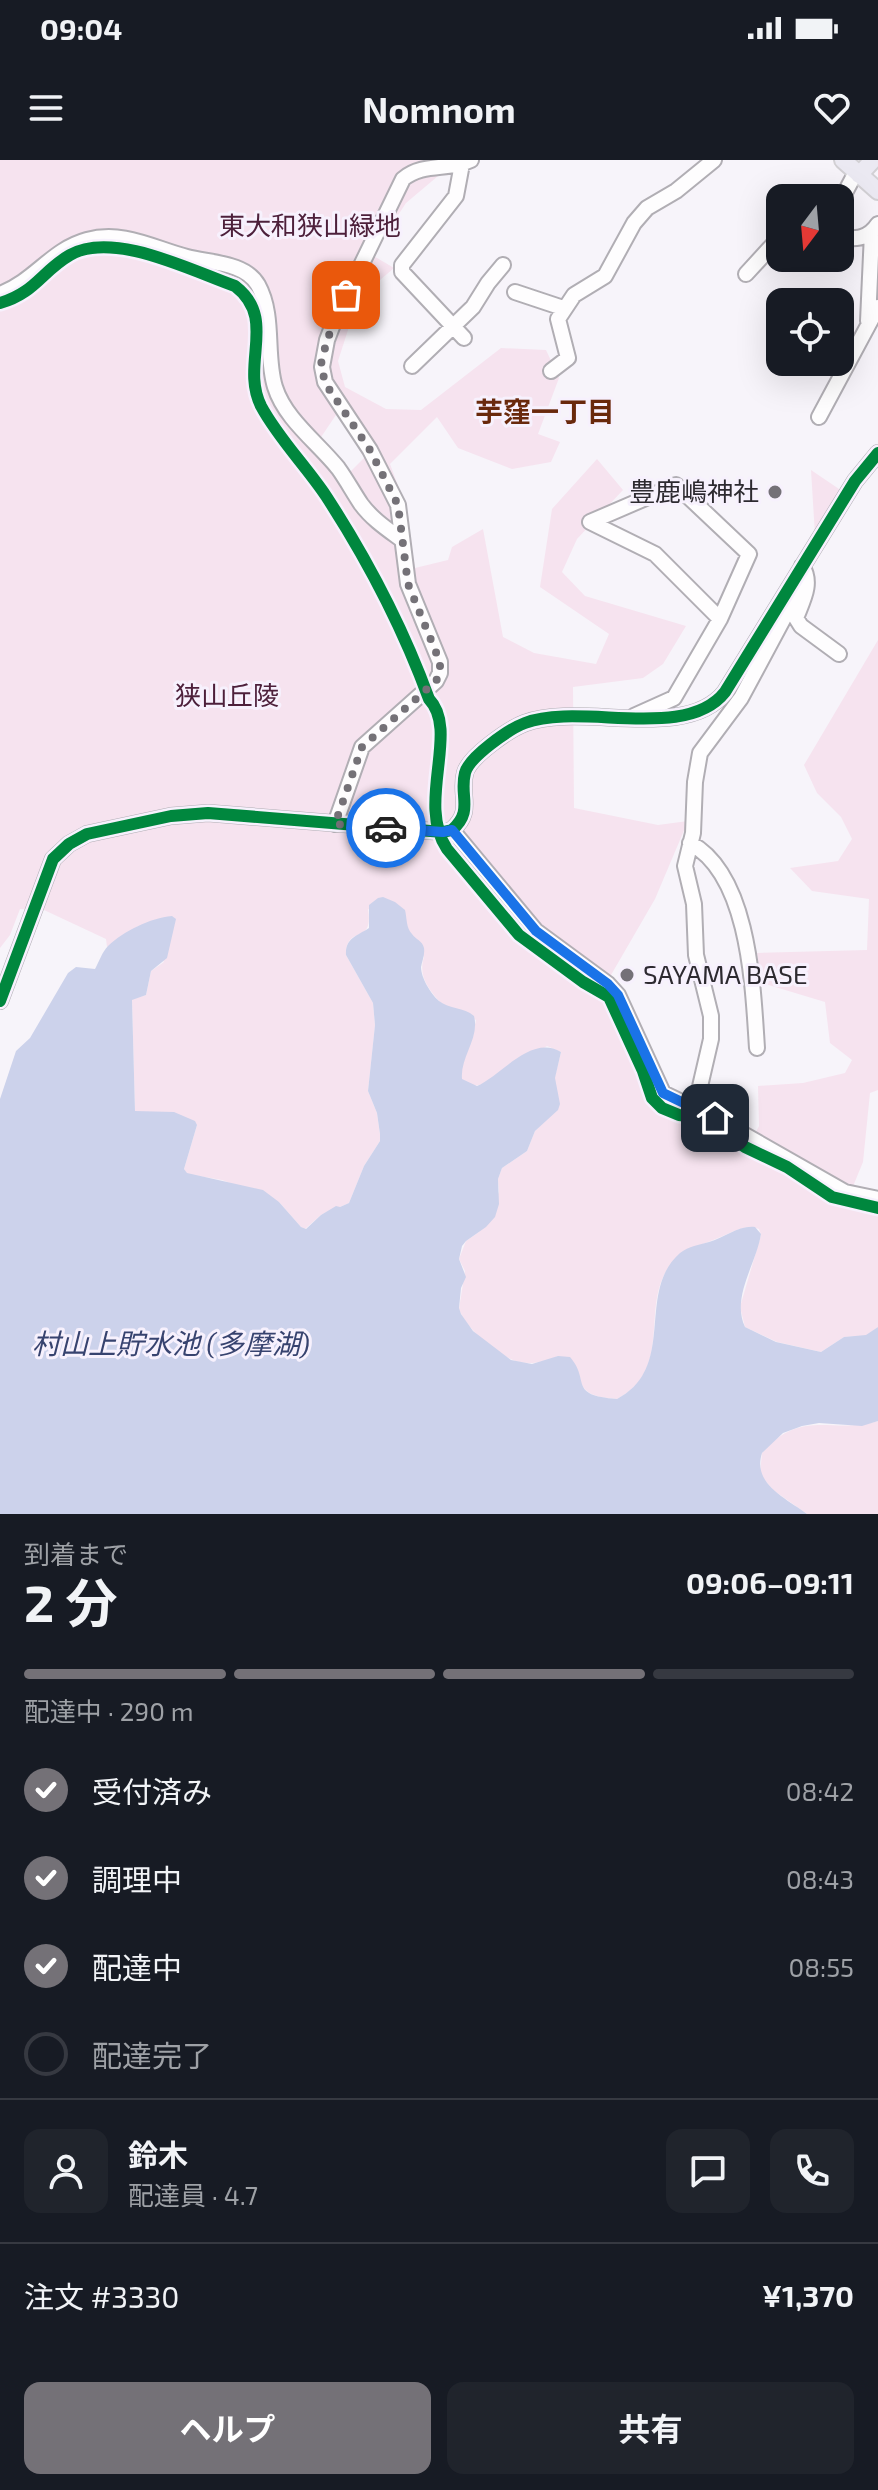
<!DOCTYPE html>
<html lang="ja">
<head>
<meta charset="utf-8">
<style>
	:root { --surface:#171b24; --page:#20242c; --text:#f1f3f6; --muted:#9ea1a6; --line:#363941; --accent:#747177 }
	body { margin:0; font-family:"Exo 2","Noto Sans JP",sans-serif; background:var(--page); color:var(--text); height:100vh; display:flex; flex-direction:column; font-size:30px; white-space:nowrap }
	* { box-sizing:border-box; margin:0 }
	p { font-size:26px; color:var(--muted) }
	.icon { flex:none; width:44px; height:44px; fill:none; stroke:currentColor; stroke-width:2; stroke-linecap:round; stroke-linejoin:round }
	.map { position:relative; height:1354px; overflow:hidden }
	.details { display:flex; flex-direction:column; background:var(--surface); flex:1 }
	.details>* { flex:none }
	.needle { width:52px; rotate:196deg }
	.buttons { position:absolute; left:766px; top:24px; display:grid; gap:16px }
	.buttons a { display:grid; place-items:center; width:88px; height:88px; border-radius:16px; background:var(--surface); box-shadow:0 8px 32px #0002; font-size:40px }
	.pin { position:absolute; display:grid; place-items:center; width:68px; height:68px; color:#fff; margin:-34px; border-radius:16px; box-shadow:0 4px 12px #0006 }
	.courier { position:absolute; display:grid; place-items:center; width:80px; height:80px; margin:-40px; border:6px solid #1a73e8; border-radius:50%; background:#fff; color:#222; box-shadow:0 2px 10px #0007 }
	.overview em { font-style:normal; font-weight:700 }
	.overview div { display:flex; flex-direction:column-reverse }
	.overview { display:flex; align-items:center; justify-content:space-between; height:136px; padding:0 24px }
	h1 { font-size:52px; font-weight:700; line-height:60px }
	.bar { display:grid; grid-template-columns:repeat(4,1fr); gap:12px 8px; align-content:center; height:96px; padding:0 24px }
	.bar i { height:10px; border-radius:6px; background:var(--line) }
	.bar .active { background:var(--accent) }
	.bar p { grid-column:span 4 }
	.line { display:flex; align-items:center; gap:20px; padding:0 24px; border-top:2px solid var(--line) }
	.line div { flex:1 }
	.round { display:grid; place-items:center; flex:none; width:84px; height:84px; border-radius:16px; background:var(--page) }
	ol { padding:0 24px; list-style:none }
	li { display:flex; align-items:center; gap:24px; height:88px }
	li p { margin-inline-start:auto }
	li .icon { padding:8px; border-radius:50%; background:var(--accent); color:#fff; stroke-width:4 }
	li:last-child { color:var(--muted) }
	li i { width:44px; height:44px; border:4px solid var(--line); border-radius:50% }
	.button { display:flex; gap:16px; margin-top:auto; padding:16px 24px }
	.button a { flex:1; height:92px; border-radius:16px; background:var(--accent); color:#fff; font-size:32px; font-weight:700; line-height:92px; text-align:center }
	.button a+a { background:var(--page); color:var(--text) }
	.status { display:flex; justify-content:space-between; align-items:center; height:56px; padding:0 40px; background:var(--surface); direction:ltr }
	.status svg { height:22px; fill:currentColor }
	header { display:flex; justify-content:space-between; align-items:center; height:104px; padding:0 24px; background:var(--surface); font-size:36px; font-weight:700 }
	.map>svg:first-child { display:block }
	.green { fill:#f6e3ef; fill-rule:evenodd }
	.water { fill:#ccd2eb }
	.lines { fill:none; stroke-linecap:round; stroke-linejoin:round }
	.minor-casing { stroke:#b1aeb4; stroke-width:18 }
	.major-casing { stroke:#d2d0d4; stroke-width:20 }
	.minor { stroke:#fefdfe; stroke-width:14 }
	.major { stroke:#ebe9f2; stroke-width:16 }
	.cycleway-casing { stroke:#f7f1fd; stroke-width:17 }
	.cycleway { stroke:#00873e; stroke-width:12 }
	.done { stroke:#747177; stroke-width:8; stroke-dasharray:0 14.4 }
	.route { stroke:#1a73e8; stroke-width:10 }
	.poi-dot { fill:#747177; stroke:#f7f1fd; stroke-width:3 }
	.labels { text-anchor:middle; stroke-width:6; stroke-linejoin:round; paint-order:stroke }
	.park-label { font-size:26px; fill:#4d203b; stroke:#f7f1fd }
	.poi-label { font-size:26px; fill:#2d2a30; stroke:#f7f1fd; text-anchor:end }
	.neighbourhood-label { font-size:28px; font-weight:bold; fill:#69290c; stroke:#f7f1fd }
	.water-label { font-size:28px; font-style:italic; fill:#37436f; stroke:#f7f1fd }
</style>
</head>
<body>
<div class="status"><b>09:04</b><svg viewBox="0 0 49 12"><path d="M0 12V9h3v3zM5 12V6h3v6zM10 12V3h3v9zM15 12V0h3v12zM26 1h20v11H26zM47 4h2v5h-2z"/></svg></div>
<header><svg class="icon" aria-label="menu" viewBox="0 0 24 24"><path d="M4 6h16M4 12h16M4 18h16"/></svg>Nomnom<svg class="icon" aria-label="heart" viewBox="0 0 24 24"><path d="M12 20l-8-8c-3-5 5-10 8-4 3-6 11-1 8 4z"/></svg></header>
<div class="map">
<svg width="878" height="1354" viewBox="0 0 878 1354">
	<rect width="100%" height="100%" fill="#f7f4fa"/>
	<path class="green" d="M0,0H457L406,43L372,95L394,108L358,139L338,201L345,227L386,249L421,250L501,188L546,190L559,218L538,274L560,282L551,302L512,309L458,288L437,257L390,304L404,342L415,408L448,400L452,387L483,369L503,477L534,493L596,504L609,474L540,427L552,349L597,299L623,330L577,379L562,412L585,436L686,466L663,504L643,518L573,527L574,648L658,665L688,661L655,739L600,834L650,946L674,957L689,959L745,993L759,966L758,926L803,923L845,913L852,900L830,883L825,842L762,823L757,793L867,790L869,739L812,731L790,708L838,701L852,679L841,657L817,633L804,605L878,480V930L870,933L863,1002L849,1036L850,1044L878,1050V1167L866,1176L844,1177L821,1192L777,1182L745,1167L740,1147L761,1075L759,1069C745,1063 731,1073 718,1078C702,1085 686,1088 674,1101C636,1141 677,1208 617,1239C595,1237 580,1235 578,1210L558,1196C546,1201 533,1205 520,1202C501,1199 465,1168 459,1149L465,1111L459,1099L466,1081L479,1072L499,1032L498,1019L502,1008L527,991L535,971L544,962L561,892L547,886L483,924C474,927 469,925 461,919C460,899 473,880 476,860L441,843C428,829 418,816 424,797L410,773L368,749C374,787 346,763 346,795L373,843L375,865L368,931L377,953L380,974V981L364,1006L349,1043L340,1047H336L321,1055L305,1069L301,1067L279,1042L222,1020L187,1014L184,1009L197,965L135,951L132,839L146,835L151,811L164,802L138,766L107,787L106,779L44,750L20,749L10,775L0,788ZM340,249L370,292L342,320L313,289Z
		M811,310L842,331L815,375Z
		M878,1261V1354H807L773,1330L760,1314L762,1293C802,1247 831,1275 878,1261Z"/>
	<path class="water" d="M383,737L395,742L405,750C407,758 406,768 412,774C416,780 422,780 424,788C425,795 422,801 421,807C421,818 431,834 439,841C449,849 464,847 474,856C480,878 460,897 462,919L477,926C502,915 531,874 561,892L555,918L560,944L558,950L535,971L527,991L502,1008L498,1019L499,1044L495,1057L486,1067L466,1081L462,1086L459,1099L466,1117L461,1128L459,1148L461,1154L473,1171L511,1200L532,1204L558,1196L570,1197C591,1221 567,1235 617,1239C678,1207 635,1132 680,1093C689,1086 699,1085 709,1082C724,1078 739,1065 755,1067L761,1074C756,1105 731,1137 745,1167L776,1182L821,1192L844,1177L866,1175L878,1167V1261L862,1266L819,1263L802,1266L783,1273L762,1293C752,1324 786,1338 807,1354H0V939L16,891L30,878L68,813L76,807L95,809C99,802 102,792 108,786C124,771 150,758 172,756L176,759L167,798L151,811L146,835L132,840L135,951L174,952L195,961L197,965L184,1009L187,1013L263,1030L279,1042L301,1067L306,1069L321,1055L336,1046L340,1047L349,1043L364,1006L380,981V974L377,953L368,931L375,865L373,843L346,795C345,778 357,776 369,768V745L378,738Z"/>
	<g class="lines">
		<g class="minor-casing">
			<path id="minor" d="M462,4L456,36L402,105V112L464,178
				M840,42L856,12
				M840,78C857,79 868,79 878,64
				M746,114L780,77
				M515,132L563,148
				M0,134C36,120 51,90 87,80C123,70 153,88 187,97C209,103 245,102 258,125C275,156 265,195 275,227C285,259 317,282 338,308C346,319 353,332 361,344C372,359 387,369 402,380
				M868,161L872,73
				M412,206L473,147L488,123L503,105
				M551,211L568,198L558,159L574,135L605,116L634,63L647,48L676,31L714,0
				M819,257L878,147
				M802,406C813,423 803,440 796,458L801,466L839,494
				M634,556L674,538L720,459L749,394L676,325L590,362L655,394L720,459
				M335,664L362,587L436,521L440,513V502L408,424L398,345L370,290L325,222L322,207L327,180L335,159L403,19C423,2 449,11 471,0
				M452,670L536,771L608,824L618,835L663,933L715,958L845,1032L878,1039
				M690,683C750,715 753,829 757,888
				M0,841L53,699L69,684L87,674L171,656L208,653L443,672L452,670C474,651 459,636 465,613C469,597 509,569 525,563C580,542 686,582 725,532L855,321L878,293
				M695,948L711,879V856L696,795L694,744L685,706L693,673L695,622L700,593L741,538L793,441L794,422"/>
		</g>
		<g class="major-casing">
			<path id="major" d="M843,0L878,31
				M859,15L873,0"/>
		</g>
		<use href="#minor" class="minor"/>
		<use href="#major" class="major"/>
		<g class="cycleway-casing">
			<path id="cycleway" d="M0,143C35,133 42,111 70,95C113,70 192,111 235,126C278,159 240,204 261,246C278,278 306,306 326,336C367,399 403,468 429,539C460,571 416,643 447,689L519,775L583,822L609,837L643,911L652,938L662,948L679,955L696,957L712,965L745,987L787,1007L832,1037L878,1048
				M0,841L53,699L69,684L87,674L171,656L208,653L443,672L452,670C474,651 459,636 465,613C469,597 509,569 525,563C580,542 686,582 725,532L855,321L878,293"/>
		</g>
		<use href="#cycleway" class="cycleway"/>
	</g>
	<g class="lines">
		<path class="done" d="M346,135L327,180L321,204L323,215L329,229L370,290L398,345L408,424L440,502V513L436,521L362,587L335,664L386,668"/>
		<path class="route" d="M386,668L443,672L452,670L536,771L608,824L618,835L663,933L715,958"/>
	</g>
	<g class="poi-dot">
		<circle cx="775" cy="332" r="8"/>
		<circle cx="627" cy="815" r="8"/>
	</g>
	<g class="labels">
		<g class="park-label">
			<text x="310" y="75">東大和狭山緑地</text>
			<text x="227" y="545">狭山丘陵</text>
		</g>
		<g class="poi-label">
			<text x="759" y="341">豊鹿嶋神社</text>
			<text x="643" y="824" text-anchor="start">SAYAMA BASE</text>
		</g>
		<g class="neighbourhood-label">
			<text x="545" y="262">芋窪一丁目</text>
		</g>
		<g class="water-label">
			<text x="171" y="1194">村山上貯水池 (多摩湖)</text>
		</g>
	</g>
</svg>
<div class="buttons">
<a><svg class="needle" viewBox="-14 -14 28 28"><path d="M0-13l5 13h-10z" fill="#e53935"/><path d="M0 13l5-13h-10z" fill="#9ea1a6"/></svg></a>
<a><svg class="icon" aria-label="locate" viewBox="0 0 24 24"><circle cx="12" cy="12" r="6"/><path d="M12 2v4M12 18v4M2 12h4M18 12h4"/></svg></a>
</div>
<div class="pin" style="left:346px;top:135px;background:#ea580c"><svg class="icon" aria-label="bag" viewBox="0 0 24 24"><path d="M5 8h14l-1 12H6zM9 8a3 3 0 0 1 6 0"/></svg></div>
<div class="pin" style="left:715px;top:958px;background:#1f2937"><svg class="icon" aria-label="home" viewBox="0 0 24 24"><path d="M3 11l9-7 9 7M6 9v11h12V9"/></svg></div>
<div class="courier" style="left:386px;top:668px"><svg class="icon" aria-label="car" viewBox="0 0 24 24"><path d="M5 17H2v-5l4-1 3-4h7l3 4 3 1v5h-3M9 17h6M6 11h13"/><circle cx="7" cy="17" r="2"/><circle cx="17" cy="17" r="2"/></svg></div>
</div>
<section class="details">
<div class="overview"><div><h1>2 分</h1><p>到着まで</p></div><em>09:06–09:11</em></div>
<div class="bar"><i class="active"></i><i class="active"></i><i class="active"></i><i></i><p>配達中 · 290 m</p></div>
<ol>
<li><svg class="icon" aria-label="check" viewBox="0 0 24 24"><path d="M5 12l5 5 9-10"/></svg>受付済み<p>08:42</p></li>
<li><svg class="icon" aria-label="check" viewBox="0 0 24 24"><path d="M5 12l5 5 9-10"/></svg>調理中<p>08:43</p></li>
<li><svg class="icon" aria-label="check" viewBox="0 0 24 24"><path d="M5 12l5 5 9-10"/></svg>配達中<p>08:55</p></li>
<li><i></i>配達完了</li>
</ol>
<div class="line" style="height:144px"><a class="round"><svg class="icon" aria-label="person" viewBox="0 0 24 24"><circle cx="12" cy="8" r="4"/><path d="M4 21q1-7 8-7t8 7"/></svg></a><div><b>鈴木</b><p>配達員 · 4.7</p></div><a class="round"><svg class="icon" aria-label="chat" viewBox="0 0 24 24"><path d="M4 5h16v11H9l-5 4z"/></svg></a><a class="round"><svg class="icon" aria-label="phone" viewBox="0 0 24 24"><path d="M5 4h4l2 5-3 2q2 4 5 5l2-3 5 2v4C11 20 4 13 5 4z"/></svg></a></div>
<div class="line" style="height:104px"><div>注文 #3330</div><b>¥1,370</b></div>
<div class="button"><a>ヘルプ</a><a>共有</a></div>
</section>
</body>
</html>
